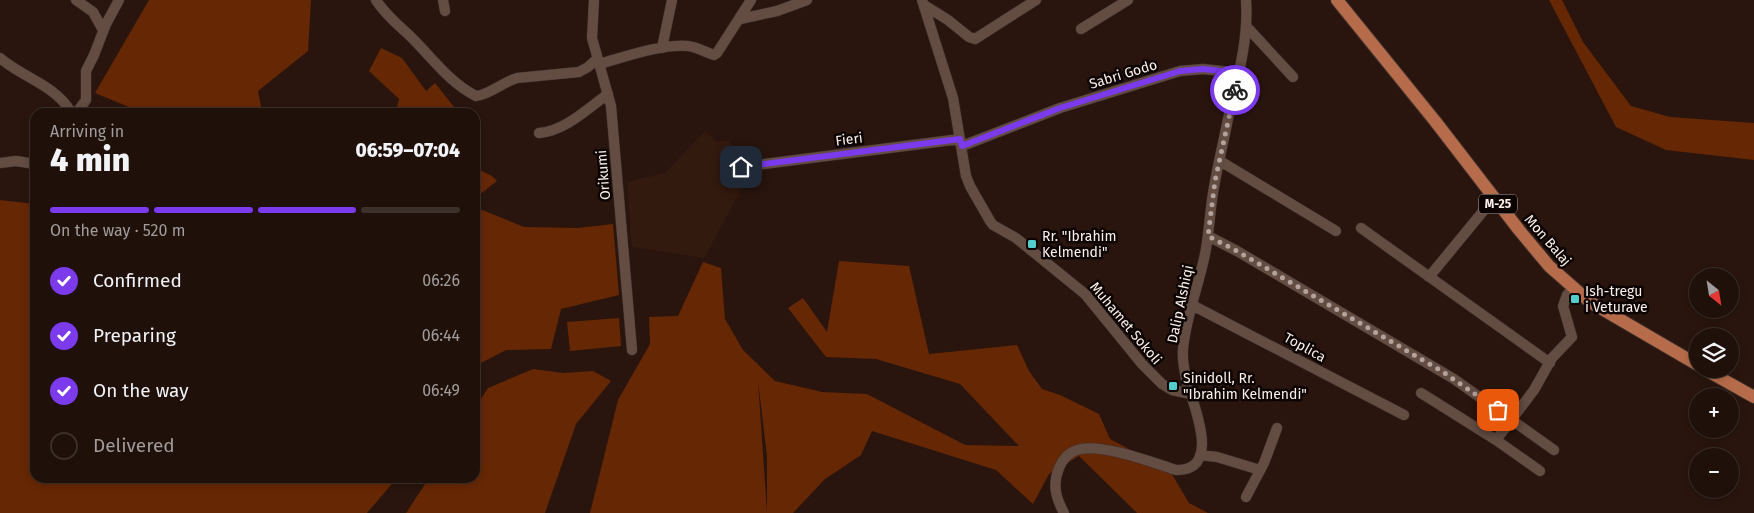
<!DOCTYPE html>
<html lang="en">
<head>
<meta charset="utf-8">
<style>
	:root { --surface:#1f100a; --page:#271913; --text:#f1f3f6; --muted:#a19d9c; --line:#3c302b; --accent:#7c3aed }
	body { margin:0; font-family:"Fira Sans",sans-serif; background:var(--page); color:var(--text); height:100vh; display:flex; flex-direction:column; font-size:19px; white-space:nowrap }
	* { box-sizing:border-box; margin:0 }
	p { font-size:16px; color:var(--muted) }
	.icon { flex:none; width:28px; height:28px; fill:none; stroke:currentColor; stroke-width:2; stroke-linecap:round; stroke-linejoin:round }
	.map { position:relative; flex:1; overflow:hidden }
	.panel { position:absolute; left:30px; top:108px; width:450px; height:375px; display:flex; flex-direction:column; background:var(--surface); border-radius:15px; box-shadow:0 2px 8px #0003,0 0 0 1px var(--line) }
	.panel>* { flex:none }
	.needle { width:32px; rotate:150deg }
	.controls { position:absolute; left:1689px; top:268px; display:grid; gap:10px }
	.controls a { display:grid; place-items:center; width:50px; height:50px; border-radius:50%; background:var(--surface); box-shadow:0 2px 8px #0003,0 0 0 1px var(--line); font-size:25px }
	.pin { position:absolute; display:grid; place-items:center; width:42px; height:42px; color:#fff; margin:-21px; border-radius:10px; box-shadow:0 2px 8px #0006 }
	.courier { position:absolute; display:grid; place-items:center; width:50px; height:50px; margin:-25px; border:4px solid #7c3aed; border-radius:50%; background:#fff; color:#222; box-shadow:0 1px 6px #0007 }
	.overview em { font-style:normal; font-weight:800 }
	.overview div { display:flex; flex-direction:column-reverse }
	.overview { display:flex; align-items:center; justify-content:space-between; height:85px; padding:0 20px }
	h1 { font-size:32px; font-weight:800; line-height:38px }
	.bar { display:grid; grid-template-columns:repeat(4,1fr); gap:8px 5px; align-content:center; height:60px; padding:0 20px }
	.bar i { height:6px; border-radius:4px; background:var(--line) }
	.bar .current { background:var(--accent) }
	.bar p { grid-column:span 4 }
	ol { padding:0 20px; list-style:none }
	li { display:flex; align-items:center; gap:15px; height:55px }
	li p { margin-inline-start:auto }
	li .icon { padding:5px; border-radius:50%; background:var(--accent); color:#fff; stroke-width:4 }
	li:last-child { color:var(--muted) }
	li i { width:28px; height:28px; border:2px solid var(--line); border-radius:50% }
	.map>svg:first-child { display:block }
	.built { fill:#331a0f }
	.green { fill:#662704; fill-rule:evenodd }
	.lines { fill:none; stroke-linecap:round; stroke-linejoin:round }
	.minor-casing { stroke:#3f312f; stroke-width:11 }
	.major-casing { stroke:#3f312f; stroke-width:14 }
	.minor { stroke:#634c42; stroke-width:10 }
	.major { stroke:#b66c4a; stroke-width:12 }
	.done { stroke:#b3a39c; stroke-width:5; stroke-dasharray:0 9 }
	.route { stroke:#7c3aed; stroke-width:6 }
	.poi-dot { fill:#52cdcc; stroke:#0b0402; stroke-width:2 }
	.labels { text-anchor:middle; stroke-width:5; stroke-linejoin:round; paint-order:stroke }
	.shield { fill:#0b0402; stroke:#b4a8a4; stroke-width:1 }
	.shield-label { font-size:12px; font-weight:bold; fill:#fdefe9 }
	.street-label { font-size:14px; fill:#fdefe9; stroke:#0b0402 }
	.poi-label { font-size:14px; fill:#fdefe9; stroke:#0b0402; text-anchor:start }
</style>
</head>
<body>
<div class="map">
<svg width="1754" height="513" viewBox="0 0 1754 513">
	<rect width="100%" height="100%" fill="#29150d"/>
	<path class="built" d="M705,131L717,142L730,140L740,192L704,258L632,247L627,182L665,173Z"/>
	<path class="green" d="M149,0H311L308,51L258,91L262,112H135L129,107L95,93Z
		M1549,0H1562L1583,42L1631,106L1670,117L1754,123V160L1666,150L1616,127Z
		M381,48L402,58L426,91L435,83L458,112H396L399,99L369,71Z
		M475,168L492,176L497,181L475,198Z
		M0,200L35,204V478H397L367,513H0Z
		M475,207L524,227L578,228L613,224L619,295L561,309L551,349L506,350L475,366Z
		M839,261L909,266L929,354L1017,345L1029,371L1042,389L1060,395L1099,414L1110,439L1170,471L1189,503L1208,513H1137L1079,456L1049,474L1033,504L996,470L872,431L861,455L825,479L793,513H590L618,400L650,344L649,317L678,316L703,262L721,268L725,319L743,350L775,381L822,392L867,394L965,445L1019,446L960,384L876,359L826,357L788,308L803,298L827,332ZM758,381L767,456V512Z
		M619,318L621,346L570,351L567,322Z
		M533,369L563,373L593,371L611,381L576,424L545,513H406L429,478H475V408L488,388Z"/>
	<g class="lines">
		<g class="minor-casing">
			<path id="minor" d="M76,0L93,12L103,30
				M376,0C386,16 400,26 413,39C433,59 450,83 476,96C489,95 503,82 517,78L579,72L588,67L597,59
				M443,0L445,11
				M594,0L592,38L611,106L632,350
				M922,0L953,98L966,176L970,186L990,221L993,225L1016,238L1085,294L1142,364L1162,384L1172,390L1191,394
				M924,5L948,20L969,37L975,39L1036,0
				M740,19L777,11L807,0
				M1246,26L1293,77
				M1081,29L1128,0
				M662,48L672,0
				M0,58C23,78 54,84 71,112
				M599,64C625,57 660,44 688,46C697,47 705,52 714,55L717,53L751,0
				M77,112L86,100V71L94,55L106,24L119,0
				M539,133C565,131 587,109 608,94
				M962,146L1060,108L1180,71L1203,69L1239,73
				M1220,161L1336,231
				M0,163L16,161L35,164
				M741,167L960,139
				M1361,228L1550,363
				M1208,236L1237,251L1454,379L1554,450
				M1429,277L1494,198
				M1192,305L1404,415
				M1421,393L1496,440L1540,471
				M1496,440L1534,390L1552,358L1572,337L1563,306L1567,295L1573,288
				M1200,455L1217,457L1260,470
				M1246,497L1264,463L1277,428
				M1064,513C1056,498 1052,485 1059,468C1062,460 1069,452 1077,450C1100,442 1153,463 1176,470C1224,471 1192,402 1186,379C1184,369 1182,359 1183,349C1186,315 1200,283 1206,249C1209,231 1210,212 1213,193C1217,168 1223,144 1228,119C1237,80 1249,40 1246,0"/>
		</g>
		<g class="major-casing">
			<path id="major" d="M1337,0L1435,121L1519,230L1549,266L1590,302L1698,365
				M1704,369L1754,397"/>
		</g>
		<use href="#minor" class="minor"/>
		<use href="#major" class="major"/>
	</g>
	<g class="lines">
		<path class="done" d="M1235,90L1215,181L1208,236L1237,251L1443,372L1498,410"/>
		<path class="route" d="M741,167L960,139L962,146L1060,108L1180,71L1203,69L1239,73L1235,90"/>
	</g>
	<g class="poi-dot">
		<rect x="1027" y="239" width="10" height="10" rx="2.5"/>
		<rect x="1570" y="294" width="10" height="10" rx="2.5"/>
		<rect x="1168" y="381" width="10" height="10" rx="2.5"/>
	</g>
	<g class="labels">
		<rect class="shield" x="1479" y="194.5" width="38" height="19" rx="4"/>
		<g class="shield-label">
			<text x="1498" y="208">M-25</text>
		</g>
		<g class="street-label">
			<text transform="translate(1123 74) rotate(-17)" y="5">Sabri Godo</text>
			<text transform="translate(849 139) rotate(-7)" y="5">Fieri</text>
			<text transform="translate(603 175) rotate(-95)" y="5">Orikumi</text>
			<text transform="translate(1548 240) rotate(49)" y="5">Mon Balaj</text>
			<text transform="translate(1180 304) rotate(-78)" y="5">Dalip Alshiqi</text>
			<text transform="translate(1126 323) rotate(50)" y="5">Muhamet Sokoli</text>
			<text transform="translate(1305 347) rotate(29)" y="5">Toplica</text>
		</g>
		<g class="poi-label">
			<text x="1042" y="241">Rr. "Ibrahim<tspan x="1042" dy="16">Kelmendi"</tspan></text>
			<text x="1585" y="296">Ish-tregu<tspan x="1585" dy="16">i Veturave</tspan></text>
			<text x="1183" y="383">Sinidoll, Rr.<tspan x="1183" dy="16">"Ibrahim Kelmendi"</tspan></text>
		</g>
	</g>
</svg>
<div class="controls">
<a><svg class="needle" viewBox="-14 -14 28 28"><path d="M0-13l5 13h-10z" fill="#e53935"/><path d="M0 13l5-13h-10z" fill="#a19d9c"/></svg></a>
<a><svg class="icon" aria-label="layers" viewBox="0 0 24 24"><path d="M12 4l9 5-9 5-9-5zM3 14l9 5 9-5"/></svg></a>
<a>+</a>
<a>−</a>
</div>
<div class="pin" style="left:1498px;top:410px;background:#ea580c"><svg class="icon" aria-label="bag" viewBox="0 0 24 24"><path d="M5 8h14l-1 12H6zM9 8a3 3 0 0 1 6 0"/></svg></div>
<div class="pin" style="left:741px;top:167px;background:#1f2937"><svg class="icon" aria-label="home" viewBox="0 0 24 24"><path d="M3 11l9-7 9 7M6 9v11h12V9"/></svg></div>
<div class="courier" style="left:1235px;top:90px"><svg class="icon" aria-label="bike" viewBox="0 0 24 24"><circle cx="6" cy="16" r="4"/><circle cx="18" cy="16" r="4"/><path d="M6 16l4-8h5l3 8M10 8l3 8H6M13 5h3"/></svg></div>
<section class="panel">
<div class="overview"><div><h1>4 min</h1><p>Arriving in</p></div><em>06:59–07:04</em></div>
<div class="bar"><i class="current"></i><i class="current"></i><i class="current"></i><i></i><p>On the way · 520 m</p></div>
<ol>
<li><svg class="icon" aria-label="check" viewBox="0 0 24 24"><path d="M5 12l5 5 9-10"/></svg>Confirmed<p>06:26</p></li>
<li><svg class="icon" aria-label="check" viewBox="0 0 24 24"><path d="M5 12l5 5 9-10"/></svg>Preparing<p>06:44</p></li>
<li><svg class="icon" aria-label="check" viewBox="0 0 24 24"><path d="M5 12l5 5 9-10"/></svg>On the way<p>06:49</p></li>
<li><i></i>Delivered</li>
</ol>
</section>
</div>
</body>
</html>
